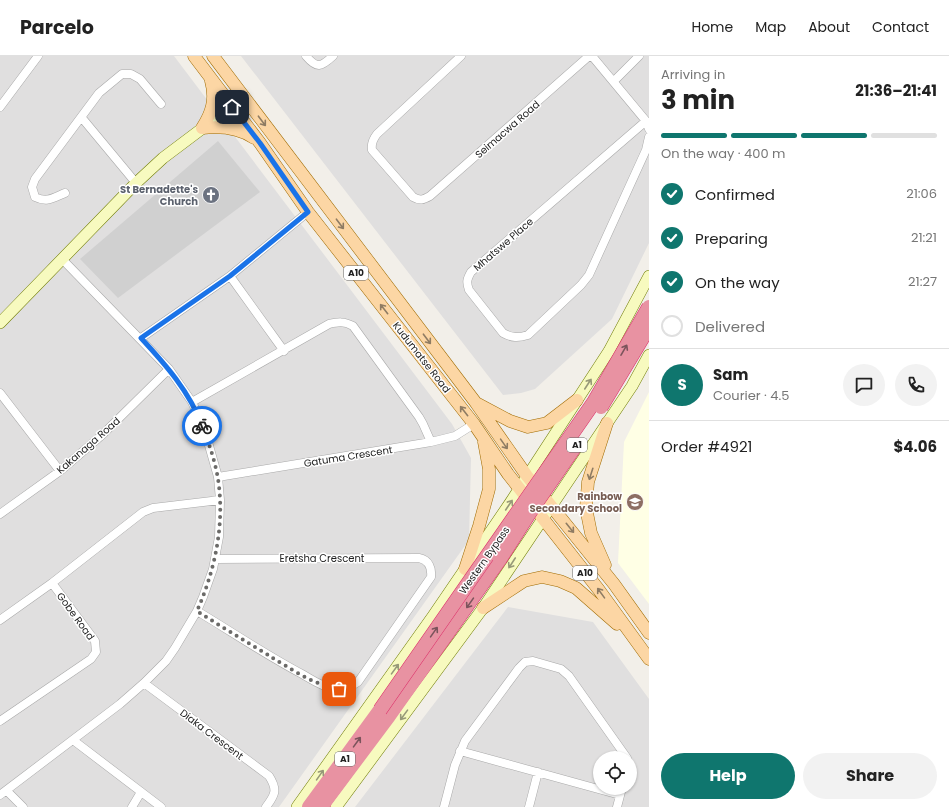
<!DOCTYPE html>
<html lang="en">
<head>
<meta charset="utf-8">
<style>
	:root { --surface:#fff; --page:#f2f2f2; --text:#222; --muted:#767676; --line:#e0e0e0; --accent:#0f766e }
	body { margin:0; font-family:Poppins,sans-serif; background:var(--page); color:var(--text); height:100vh; display:flex; flex-direction:column; font-size:15px; white-space:nowrap }
	* { box-sizing:border-box; margin:0 }
	p { font-size:13px; color:var(--muted) }
	.icon { flex:none; width:22px; height:22px; fill:none; stroke:currentColor; stroke-width:2; stroke-linecap:round; stroke-linejoin:round }
	.map { position:relative; flex:1; overflow:hidden }
	.details { display:flex; flex-direction:column; background:var(--surface); width:300px }
	.details>* { flex:none }
	.tools { position:absolute; left:593px; top:695px; display:grid; gap:8px }
	.tools a { display:grid; place-items:center; width:44px; height:44px; border-radius:50%; background:var(--surface); box-shadow:0 1px 3px #0004; font-size:20px }
	.pin { position:absolute; display:grid; place-items:center; width:34px; height:34px; color:#fff; margin:-17px; border-radius:8px; box-shadow:0 2px 6px #0006 }
	.courier { position:absolute; display:grid; place-items:center; width:40px; height:40px; margin:-20px; border:3px solid #1a73e8; border-radius:50%; background:#fff; color:#222; box-shadow:0 1px 5px #0007 }
	.summary em { font-style:normal; font-weight:700 }
	.summary div { display:flex; flex-direction:column-reverse }
	.summary { display:flex; align-items:center; justify-content:space-between; height:68px; padding:0 12px }
	h1 { font-size:26px; font-weight:700; line-height:30px }
	.bar { display:grid; grid-template-columns:repeat(4,1fr); gap:6px 4px; align-content:center; height:48px; padding:0 12px }
	.bar i { height:5px; border-radius:3px; background:var(--line) }
	.bar .active { background:var(--accent) }
	.bar p { grid-column:span 4 }
	.line { display:flex; align-items:center; gap:10px; padding:0 12px; border-top:1px solid var(--line) }
	.line div { flex:1 }
	.round { display:grid; place-items:center; flex:none; width:42px; height:42px; border-radius:21px; background:var(--page) }
	ol { padding:0 12px; list-style:none }
	li { display:flex; align-items:center; gap:12px; height:44px }
	li p { margin-inline-start:auto }
	li .icon { padding:4px; border-radius:50%; background:var(--accent); color:#fff; stroke-width:4 }
	li:last-child { color:var(--muted) }
	li i { width:22px; height:22px; border:2px solid var(--line); border-radius:50% }
	.action { display:flex; gap:8px; margin-top:auto; padding:8px 12px }
	.action a { flex:1; height:46px; border-radius:24px; background:var(--accent); color:#fff; font-size:16px; font-weight:700; line-height:46px; text-align:center }
	.action a+a { background:var(--page); color:var(--text) }
	header { display:flex; align-items:center; gap:24px; box-sizing:border-box; height:56px; padding:0 20px; background:var(--surface); border-bottom:1px solid var(--line) }
	header strong { font-size:19px }
	nav { display:flex; gap:22px; margin-inline-start:auto; font-size:14px }
	main { display:flex; flex:1; min-height:0 }
	.map>svg:first-child { display:block }
	.residential { fill:#e0dfdf; fill-rule:evenodd }
	.education { fill:#ffffe5 }
	.religious { fill:#d0d0d0 }
	.lines { fill:none; stroke-linecap:round; stroke-linejoin:round }
	.street-casing { stroke:#a9a9a9; stroke-width:9 }
	.secondary-casing { stroke:#707d05; stroke-width:12 }
	.primary-casing { stroke:#a06b00; stroke-width:13 }
	.highway-casing { stroke:#dc2a67; stroke-width:15 }
	.street { stroke:#fff; stroke-width:8 }
	.secondary { stroke:#f7fabf; stroke-width:11 }
	.primary { stroke:#fcd6a4; stroke-width:12 }
	.highway { stroke:#e892a2; stroke-width:14 }
	.highway-bridge-casing { stroke:#dc2a67; stroke-width:15; stroke-linecap:butt }
	.highway-bridge { stroke:#e892a2; stroke-width:14 }
	.oneway { stroke:#8f7c63 }
	.oneway2 { stroke:#7b545c }
	.oneway3 { stroke:#979978 }
	.done { stroke:#6b6a68; stroke-width:4; stroke-dasharray:0 7.2 }
	.route { stroke:#1a73e8; stroke-width:5 }
	.labels { text-anchor:middle; stroke-width:3; stroke-linejoin:round; paint-order:stroke }
	.shield { fill:#fff; stroke:#646464; stroke-width:1 }
	.shield-label { font-size:9px; font-weight:bold; fill:#222 }
	.street-label { font-size:10px; fill:#222; stroke:#fff }
	.worship-label { font-size:10px; font-weight:bold; fill:#5b616d; stroke:#fff; text-anchor:end }
	.education-label { font-size:10px; font-weight:bold; fill:#785e54; stroke:#fff; text-anchor:end }
</style>
</head>
<body>
<header>
<strong>Parcelo</strong>
<nav><a>Home</a><a>Map</a><a>About</a><a>Contact</a></nav>
</header>
<main>
<div class="map">
<svg width="649" height="751" viewBox="0 0 649 751">
	<rect width="100%" height="100%" fill="#f2efe9"/>
	<path class="residential" d="M0,0H174L452,368L471,402L469,484L279,751H0Z
		M241,0H649V187L612,263L535,333L521,337L503,339Z
		M508,551L593,566L649,643V751H355ZM600,702H630V732H600Z"/>
	<path class="education" d="M649,336V548L618,507L624,386Z"/>
	<path class="religious" d="M218,85L260,136L118,242L80,203Z"/>
	<g class="lines">
		<g class="street-casing">
			<path id="street" d="M306,0C317,13 321,11 333,0
				M461,0L377,78C373,83 371,88 372,94L413,141C420,145 423,144 430,140L589,0
				M592,0L646,65L649,73
				M614,25L639,0
				M0,51L38,0
				M82,62L136,127
				M646,65L471,216C467,223 466,226 469,234L503,277C512,282 518,282 528,279L581,229L589,219L646,94L649,81
				M65,137C53,142 47,147 35,141L32,131L35,123L99,37L122,18H131L140,23L161,48
				M230,220L284,295
				M141,282L230,220L308,156
				M0,337L60,415
				M192,346L329,268C338,266 344,265 353,270L419,361L423,368L431,386
				M218,421L431,386L455,380L474,368
				M0,458L60,415L102,379L169,313
				M197,555C232,576 266,599 302,618C311,623 322,631 332,632C343,634 350,632 358,626L431,521C432,512 429,504 419,502L215,503
				M0,564L52,527L143,456L153,452L220,444
				M144,627L269,720C278,734 275,739 266,751
				M0,665L91,603L96,596L95,585L52,527
				M73,684L161,751
				M460,695L620,739
				M7,735L23,751
				M0,739L120,648L144,627L166,605L175,592L197,555L203,541L213,513L219,481L220,444L218,421L208,386L200,363L192,346L169,313L62,203
				M132,751L141,736
				M444,751L455,709L465,685L519,612L525,606L533,605L561,613L569,620L627,702
				M529,751L538,716
				M617,751L622,732"/>
		</g>
		<g class="secondary-casing">
			<path id="secondary" d="M0,267L136,127L163,102L244,41
				M297,751L433,560L510,447L609,295L649,220
				M336,751L483,552L632,330L649,299"/>
		</g>
		<g class="primary-casing">
			<path id="primary" d="M194,0L260,87L308,156L474,368L508,418L599,534L649,603
				M213,0L476,347L527,420L614,528L649,577
				M202,72C220,70 238,71 254,82
				M202,72C212,57 216,43 211,25
				M478,348L510,365L528,371L547,367L577,344
				M605,509L591,477L586,452L588,426L607,367
				M465,513L479,470L489,433V413L484,386
				M483,552L524,525L542,521L560,525L576,532L617,568"/>
		</g>
		<g class="highway-casing">
			<path id="highway" d="M309,751L380,654
				M321,751L389,660L500,503"/>
		</g>
		<use href="#street" class="street"/>
		<use href="#secondary" class="secondary"/>
		<use href="#primary" class="primary"/>
		<use href="#highway" class="highway"/>
		<g class="highway-bridge-casing">
			<path id="highway-bridge" d="M601,351L649,271
				M500,503L532,453L574,392
				M380,654L576,372L594,346L649,251"/>
		</g>
		<use href="#highway-bridge" class="highway-bridge"/>
	</g>
	<defs><path id="oneway-shaft" d="M-6 0H5M1.5-3L5.5 0L1.5 3" fill="none" stroke-width="1.6" stroke-linecap="round" stroke-linejoin="round"/></defs>
	<g class="oneway">
		<use href="#oneway-shaft" transform="translate(262 65) rotate(53)"/>
		<use href="#oneway-shaft" transform="translate(340 168) rotate(53)"/>
		<use href="#oneway-shaft" transform="translate(384 253) rotate(-128)"/>
		<use href="#oneway-shaft" transform="translate(427 283) rotate(53)"/>
		<use href="#oneway-shaft" transform="translate(464 355) rotate(-128)"/>
		<use href="#oneway-shaft" transform="translate(504 388) rotate(55)"/>
		<use href="#oneway-shaft" transform="translate(591 418) rotate(108)"/>
		<use href="#oneway-shaft" transform="translate(570 472) rotate(51)"/>
		<use href="#oneway-shaft" transform="translate(601 537) rotate(-126)"/>
	</g>
	<g class="oneway2">
		<use href="#oneway-shaft" transform="translate(624 294) rotate(-60)"/>
		<use href="#oneway-shaft" transform="translate(470 547) rotate(125)"/>
		<use href="#oneway-shaft" transform="translate(434 576) rotate(-55)"/>
		<use href="#oneway-shaft" transform="translate(357 686) rotate(-54)"/>
	</g>
	<g class="oneway3">
		<use href="#oneway-shaft" transform="translate(588 328) rotate(-57)"/>
		<use href="#oneway-shaft" transform="translate(509 449) rotate(-56)"/>
		<use href="#oneway-shaft" transform="translate(512 507) rotate(123)"/>
		<use href="#oneway-shaft" transform="translate(395 613) rotate(-54)"/>
		<use href="#oneway-shaft" transform="translate(404 659) rotate(126)"/>
		<use href="#oneway-shaft" transform="translate(320 719) rotate(-55)"/>
	</g>
	<g class="lines">
		<path class="done" d="M202,370C209,387 215,405 218,423C225,468 215,514 197,555C220,570 244,584 268,599C288,611 315,630 339,633"/>
		<path class="route" d="M202,370C190,336 165,308 141,282L230,220L308,156L260,87L232,51"/>
	</g>
	<defs>
		<g id="church-disc" transform="scale(0.9)"><circle r="9.5" fill="#6b7280" stroke="#fff"/><path d="M-1.2-6h2.4v3.5h3.3v2.4h-3.3V6h-2.4V-.1h-3.3v-2.4h3.3Z" fill="#fff"/></g>
		<g id="school-disc" transform="scale(0.9)"><circle r="9.5" fill="#8d6e63" stroke="#fff"/><path d="M0-5L7-2L0 1L-7-2ZM-4 1L0 2.5L4 1V4Q0 6-4 4Z" fill="#fff"/></g>
	</defs>
	<g fill-rule="evenodd">
		<use href="#church-disc" x="211" y="139"/>
		<use href="#school-disc" x="635" y="446"/>
	</g>
	<g class="labels">
		<g class="shield">
			<rect x="344" y="210" width="24" height="14" rx="3"/>
			<rect x="567" y="382" width="20" height="14" rx="3"/>
			<rect x="573" y="510" width="24" height="14" rx="3"/>
			<rect x="335" y="696" width="20" height="14" rx="3"/>
		</g>
		<g class="shield-label">
			<text x="356" y="220">A10</text>
			<text x="577" y="392">A1</text>
			<text x="585" y="520">A10</text>
			<text x="345" y="706">A1</text>
		</g>
		<g class="street-label">
			<text transform="translate(507 73) rotate(-41)" y="4">Seimacwa Road</text>
			<text transform="translate(503 188) rotate(-41)" y="4">Mhatswe Place</text>
			<text transform="translate(422 301) rotate(52)" y="4">Kudumatse Road</text>
			<text transform="translate(88 389) rotate(-41)" y="4">Kakanaga Road</text>
			<text transform="translate(348 400) rotate(-9)" y="4">Gatuma Crescent</text>
			<text x="322" y="506">Eretsha Crescent</text>
			<text transform="translate(484 504) rotate(-55)" y="4">Western Bypass</text>
			<text transform="translate(76 560) rotate(54)" y="4">Gobe Road</text>
			<text transform="translate(212 678) rotate(37)" y="4">Diaka Crescent</text>
		</g>
		<g class="worship-label">
			<text x="198" y="137">St Bernadette's<tspan x="198" dy="12">Church</tspan></text>
		</g>
		<g class="education-label">
			<text x="622" y="444">Rainbow<tspan x="622" dy="12">Secondary School</tspan></text>
		</g>
	</g>
</svg>
<div class="tools">
<a><svg class="icon" aria-label="locate" viewBox="0 0 24 24"><circle cx="12" cy="12" r="6"/><path d="M12 2v4M12 18v4M2 12h4M18 12h4"/></svg></a>
</div>
<div class="pin" style="left:339px;top:633px;background:#ea580c"><svg class="icon" aria-label="bag" viewBox="0 0 24 24"><path d="M5 8h14l-1 12H6zM9 8a3 3 0 0 1 6 0"/></svg></div>
<div class="pin" style="left:232px;top:51px;background:#1f2937"><svg class="icon" aria-label="home" viewBox="0 0 24 24"><path d="M3 11l9-7 9 7M6 9v11h12V9"/></svg></div>
<div class="courier" style="left:202px;top:370px"><svg class="icon" aria-label="bike" viewBox="0 0 24 24"><circle cx="6" cy="16" r="4"/><circle cx="18" cy="16" r="4"/><path d="M6 16l4-8h5l3 8M10 8l3 8H6M13 5h3"/></svg></div>
</div>
<section class="details">
<div class="summary"><div><h1>3 min</h1><p>Arriving in</p></div><em>21:36–21:41</em></div>
<div class="bar"><i class="active"></i><i class="active"></i><i class="active"></i><i></i><p>On the way · 400 m</p></div>
<ol>
<li><svg class="icon" aria-label="check" viewBox="0 0 24 24"><path d="M5 12l5 5 9-10"/></svg>Confirmed<p>21:06</p></li>
<li><svg class="icon" aria-label="check" viewBox="0 0 24 24"><path d="M5 12l5 5 9-10"/></svg>Preparing<p>21:21</p></li>
<li><svg class="icon" aria-label="check" viewBox="0 0 24 24"><path d="M5 12l5 5 9-10"/></svg>On the way<p>21:27</p></li>
<li><i></i>Delivered</li>
</ol>
<div class="line" style="height:72px"><b class="round" style="background:var(--accent);color:#fff">S</b><div><b>Sam</b><p>Courier · 4.5</p></div><a class="round"><svg class="icon" aria-label="chat" viewBox="0 0 24 24"><path d="M4 5h16v11H9l-5 4z"/></svg></a><a class="round"><svg class="icon" aria-label="phone" viewBox="0 0 24 24"><path d="M5 4h4l2 5-3 2q2 4 5 5l2-3 5 2v4C11 20 4 13 5 4z"/></svg></a></div>
<div class="line" style="height:52px"><div>Order #4921</div><b>$4.06</b></div>
<div class="action"><a>Help</a><a>Share</a></div>
</section>
</main>
</body>
</html>
